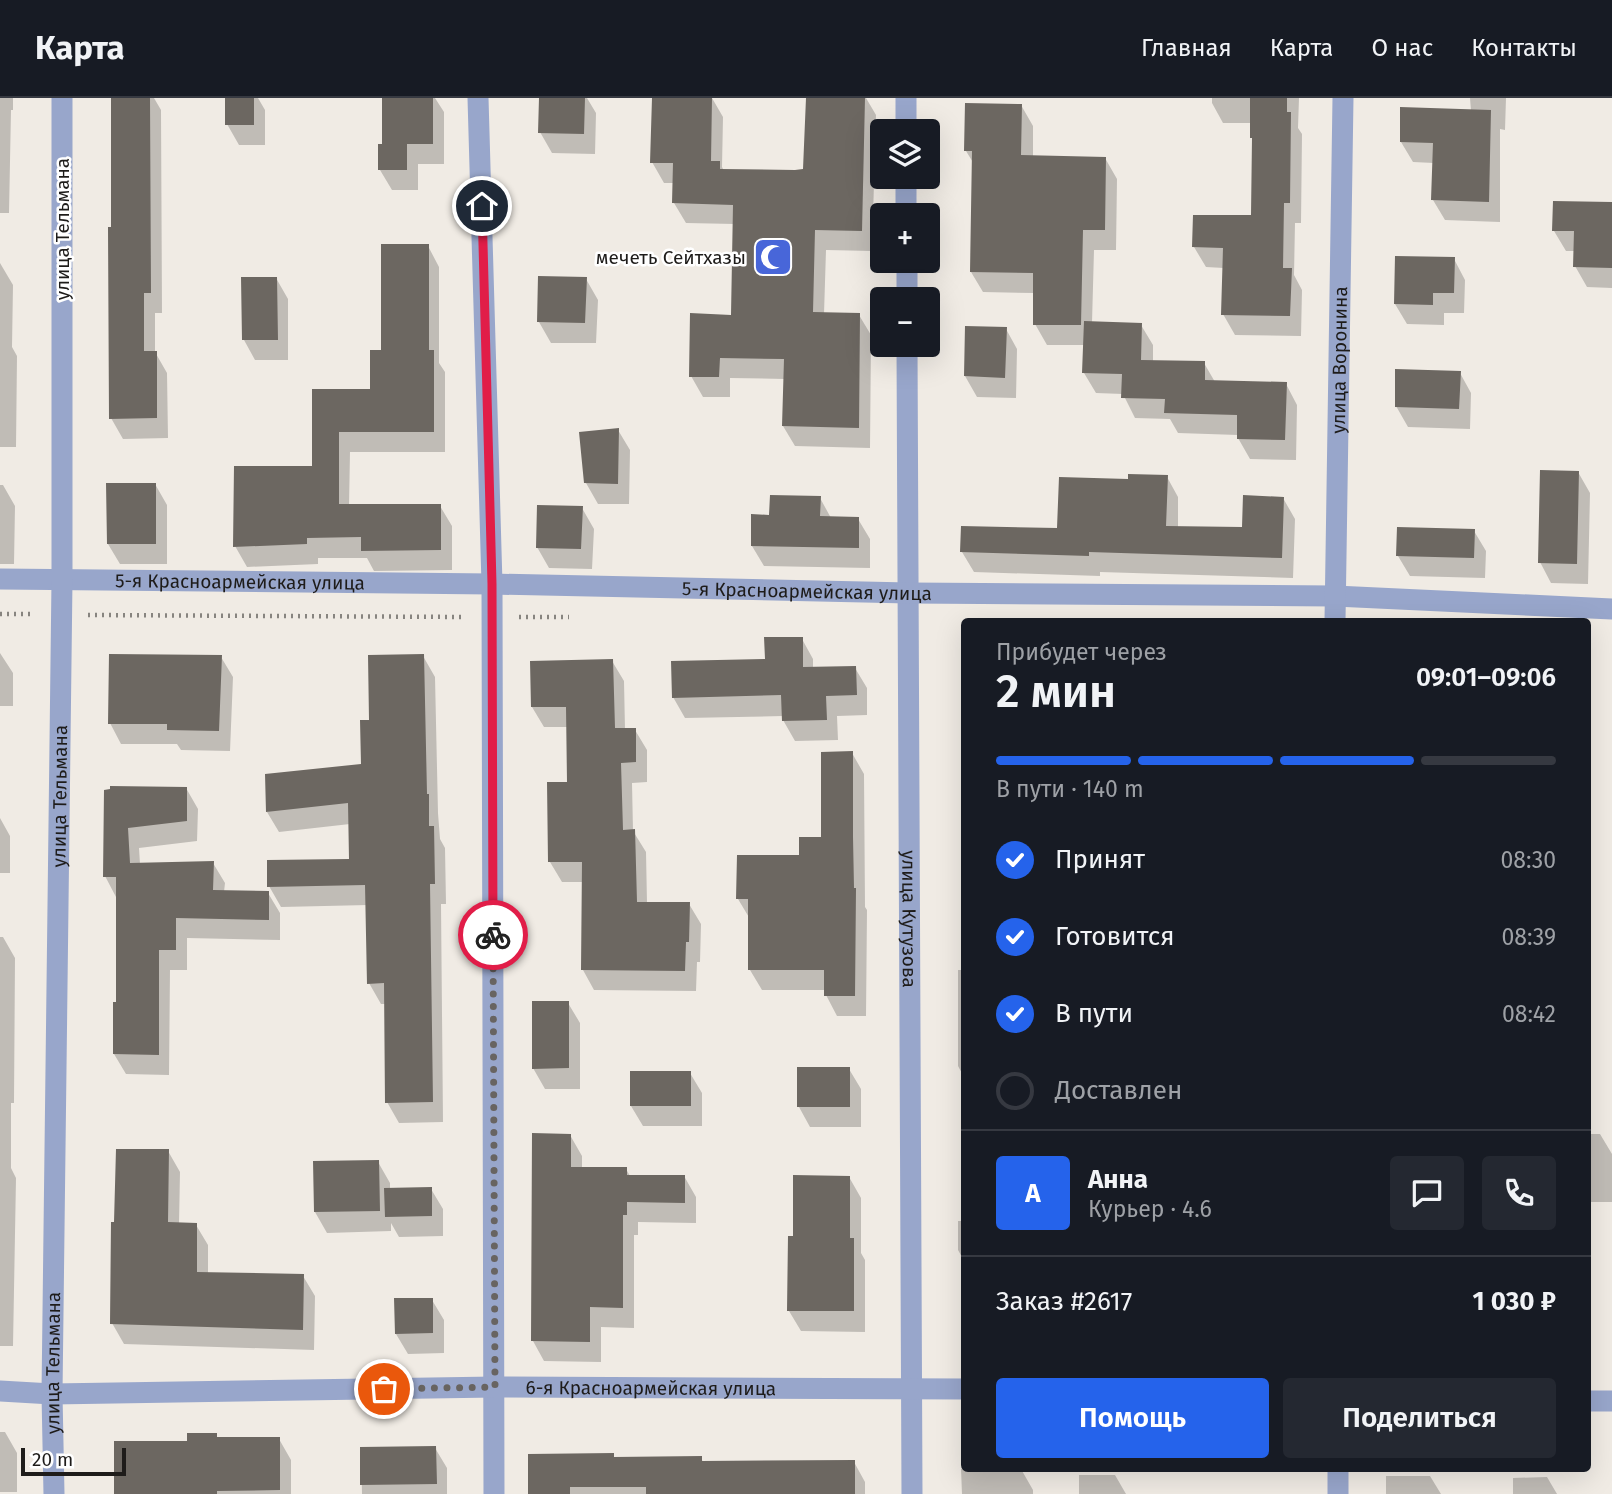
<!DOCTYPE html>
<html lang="ru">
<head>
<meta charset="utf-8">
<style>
	:root { --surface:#171b24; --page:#242831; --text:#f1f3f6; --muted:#9ea1a6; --line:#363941; --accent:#2563eb }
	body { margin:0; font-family:"Fira Sans",sans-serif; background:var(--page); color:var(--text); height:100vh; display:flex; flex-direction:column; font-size:26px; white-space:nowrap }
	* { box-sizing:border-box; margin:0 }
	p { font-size:23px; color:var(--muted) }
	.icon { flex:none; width:38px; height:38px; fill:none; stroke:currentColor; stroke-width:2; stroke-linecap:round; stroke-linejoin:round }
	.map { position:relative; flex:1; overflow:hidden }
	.sheet { position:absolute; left:961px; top:520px; width:630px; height:854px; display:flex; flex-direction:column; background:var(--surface); border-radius:7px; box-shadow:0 7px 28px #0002 }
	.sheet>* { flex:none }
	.controls { position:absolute; left:870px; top:21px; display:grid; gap:14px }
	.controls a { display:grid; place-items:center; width:70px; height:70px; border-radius:7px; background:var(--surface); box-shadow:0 7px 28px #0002; font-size:35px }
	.scale { position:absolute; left:21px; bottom:18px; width:105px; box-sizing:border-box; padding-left:7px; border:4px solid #1e1c1a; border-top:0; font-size:19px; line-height:24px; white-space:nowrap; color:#1e1c1a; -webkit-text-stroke:5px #fff; paint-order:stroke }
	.pin { position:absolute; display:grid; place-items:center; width:60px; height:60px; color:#fff; margin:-30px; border:4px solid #fff; border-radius:50%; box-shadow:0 2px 7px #0007 }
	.courier { position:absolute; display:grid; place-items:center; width:70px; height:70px; margin:-35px; border:5px solid #e11d48; border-radius:50%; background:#fff; color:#222; box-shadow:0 2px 9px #0007 }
	.headline em { font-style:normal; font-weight:600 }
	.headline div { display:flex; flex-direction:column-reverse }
	.headline { display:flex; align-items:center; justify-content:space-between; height:119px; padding:0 35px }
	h1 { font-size:46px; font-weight:600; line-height:52px }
	.bar { display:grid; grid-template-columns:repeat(4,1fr); gap:10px 7px; align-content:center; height:84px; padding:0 35px }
	.bar i { height:9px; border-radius:5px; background:var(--line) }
	.bar .current { background:var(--accent) }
	.bar p { grid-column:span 4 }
	.line { display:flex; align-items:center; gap:18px; padding:0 35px; border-top:2px solid var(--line) }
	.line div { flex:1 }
	.round { display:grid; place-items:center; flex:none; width:74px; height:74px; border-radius:7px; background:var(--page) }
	ol { padding:0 35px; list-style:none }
	li { display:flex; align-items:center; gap:21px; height:77px }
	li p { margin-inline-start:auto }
	li .icon { padding:7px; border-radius:50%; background:var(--accent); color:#fff; stroke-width:4 }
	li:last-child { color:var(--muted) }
	li i { width:38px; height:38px; border:4px solid var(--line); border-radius:50% }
	.action { display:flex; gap:14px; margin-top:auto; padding:14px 35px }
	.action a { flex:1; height:80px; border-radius:7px; background:var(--accent); color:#fff; font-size:28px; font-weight:600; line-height:80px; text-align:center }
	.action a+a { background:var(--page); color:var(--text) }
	header { display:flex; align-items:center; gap:42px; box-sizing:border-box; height:98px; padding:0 35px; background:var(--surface); border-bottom:2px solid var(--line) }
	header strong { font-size:33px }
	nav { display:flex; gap:38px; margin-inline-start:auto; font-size:24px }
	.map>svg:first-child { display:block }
	.shadow { fill:#0003 }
	.building { fill:#6c6761 }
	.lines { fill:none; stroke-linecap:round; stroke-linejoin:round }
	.path { stroke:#87847f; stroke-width:4.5; stroke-dasharray:2 5; stroke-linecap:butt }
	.street { stroke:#98a6cb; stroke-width:21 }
	.done { stroke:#686461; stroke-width:7; stroke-dasharray:0 12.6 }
	.route { stroke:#e11d48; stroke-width:9 }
	.labels { text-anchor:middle; stroke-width:5; stroke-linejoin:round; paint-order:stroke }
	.street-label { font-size:19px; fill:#1e1c1a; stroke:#fff }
	.poi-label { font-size:19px; fill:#1e1c1a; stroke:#fff; text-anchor:end }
</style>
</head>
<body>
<header>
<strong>Карта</strong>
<nav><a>Главная</a><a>Карта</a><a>О нас</a><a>Контакты</a></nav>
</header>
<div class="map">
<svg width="1612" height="1396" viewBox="0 0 1612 1396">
	<rect width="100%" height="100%" fill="#f0ebe4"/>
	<path class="shadow" d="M0,0H13V12H11L9,115H0Z
		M112,0H154L161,12L162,215H155V254L167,275L168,340L123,341L111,320Z
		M227,0H258L265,12V47H239L227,26Z
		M383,0H435L444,14V66H418V92H392L380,72L383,47Z
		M541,0H587L596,15L595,56L552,55L540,34Z
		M654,0H712L723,19L722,69L724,73H805L807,0H866L876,17L872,153L826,152L824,216L859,217L871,237L870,350L795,348L783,328L785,281L730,280V299H703L691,278L732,218L735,126L686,125L674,105V85H664L652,64Z
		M1212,0H1299L1298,30L1302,36L1301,125H1295L1294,177L1302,192L1301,238L1235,237L1223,216L1224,170L1206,169L1194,149L1253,119L1254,43L1252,25H1223L1212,5Z
		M1470,0H1506L1505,32L1500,31V124L1445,122L1433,102L1434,65L1413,64L1401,44L1471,13Z
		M1021,7L1033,28V59L1105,60L1117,81L1116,152H1094L1092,225L1141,227L1153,247V264L1204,265L1215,284L1286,286L1297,307L1296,362L1250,361L1238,340V337L1178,335L1170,321L1135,320L1123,296L1096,295L1084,275L1085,247H1047L1035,226V195L983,194L971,174L974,66L966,53Z
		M1612,106V190L1587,189L1575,168V153H1566L1554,133Z
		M428,148L439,169V265L445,274V354H350L349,408H440L452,428V472L374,473L367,460H318V466L247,469L235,448L314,370V293H371L382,254Z
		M1454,161L1465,182L1464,215H1444V227L1407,226L1395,206Z
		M0,165L13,187L12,249L17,258L16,349H0Z
		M276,180L288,201V262H255L244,242Z
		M540,180L586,181L598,202L596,245H551L539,224Z
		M1006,231L1017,251L1016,300L977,299L965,278Z
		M1460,275L1471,295L1470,331L1408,329L1396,308Z
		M618,332L630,352L629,406H598L586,385Z
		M1578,374L1590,395L1588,486L1551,485L1540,464Z
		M1167,379L1178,399V430L1244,431L1283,400L1295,421L1293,480L1100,474V478L974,474L962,454L1059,432L1129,382Z
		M155,386L167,407V466H120L108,446Z
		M0,387H3L15,408L14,466H0Z
		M820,400L831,420L858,421L870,441V470L764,468L752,448L771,419Z
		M582,410L594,431L592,471L549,470L537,449Z
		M1474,433L1486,453L1485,480L1410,478L1398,458Z
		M802,541L813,561V570H855L867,590V617L837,618L838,642L795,643L783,622V618L685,620L673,599L766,563Z
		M0,555L13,575V608H0Z
		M423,558L435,579L438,715L440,741L445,750L446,806H441L443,1024L399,1025L387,1004L386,906H381L369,885L368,807L281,809L269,788L351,763L350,726L279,734L267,714L363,667L371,624Z
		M221,559L233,579L230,653L181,652L177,646H121L110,625Z
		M612,563L624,583L625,632H635L647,652V684L632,685L633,733L646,754L647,805L689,806L701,826L700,864H697L696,893L594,892L583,872V784H562L550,764L568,685V629H544L532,609Z
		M852,655L864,676L865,809L867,812L866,918H837L826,897V892H762L750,872V821L738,801L801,759L822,740Z
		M186,690L198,711L197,743L139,750L140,766L213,765L225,785L224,794L268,795L280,815V842L187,840V872H170L169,977L126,976L114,956L118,906L116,799L105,778L106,693Z
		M962,713H964V853L962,849Z
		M0,720L10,738V775H0Z
		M0,839H3L15,860L14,1005H11V1070L16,1080L13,1248H0Z
		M958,872H964V979L958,968Z
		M568,905L580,925V991H545L533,970Z
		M849,971L861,991V1029H810L799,1009Z
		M690,975L702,995V1028H643L631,1008Z
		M963,1033H964V1196L962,1159L958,1152V1123H963Z
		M1587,1036H1600L1612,1056V1104H1587Z
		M570,1037L582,1058V1071H626L630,1078H684L696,1099V1125L638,1124V1137H634V1230L601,1229V1264L544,1263L533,1243Z
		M168,1053L180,1074L179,1126L196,1127L208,1147V1176L303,1178L315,1198L314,1252L124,1246L112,1225Z
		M378,1064L390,1085V1091H431L443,1111V1138L399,1139L391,1125V1133L327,1135L315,1114V1065Z
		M849,1079L861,1100V1155L865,1162V1234L801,1233L789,1213L795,1139Z
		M432,1202L444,1222V1255L408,1256L396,1236Z
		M0,1334H5L17,1355V1394H0Z
		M218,1341H279L291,1362V1396H116L189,1345Z
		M435,1350L447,1370V1396H362L361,1351Z
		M530,1358L701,1360L703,1364H854L865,1384V1396H530Z
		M961,1371H1021L1033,1392V1396H962Z
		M1079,1377H1115L1126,1396H1079Z
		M1386,1378H1430L1441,1396H1386Z
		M1547,1379L1557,1396H1513V1380Z"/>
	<path class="building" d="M111,0H150L151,195H144V253H157V320L109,321L108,129H111Z
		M225,0H254V27H225Z
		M382,0H433V46H407V72H378V46H382Z
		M539,0H585L584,36L538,35Z
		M652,0H712L711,63H720V71L795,72L803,71L806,0H865L862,133L815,132L813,214L860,215L859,330L782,328L784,261L720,260L719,279H689L690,215L731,217L733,107L672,105L673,65H650Z
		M1250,0H1287V14H1291L1290,105H1284L1283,170H1292L1290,218L1221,217L1223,150L1192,149L1193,117H1251L1252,40H1250Z
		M965,5L1022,6L1021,57L1106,59L1105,132H1083L1081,227H1033V175L970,174L972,53H964Z
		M1400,9L1491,12L1489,104L1431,102L1433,45L1400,44Z
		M1553,103L1612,104V170L1573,169L1574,133H1552Z
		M381,146H429V252H434V334H339V406H441V452L361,453V439L307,440V446L233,449L234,368H312V291H370V252H381Z
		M1395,158L1455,159L1454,195H1433V207L1394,206Z
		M538,178L587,179L585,225L537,224Z
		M241,179H277L278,242H242Z
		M1084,223L1142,225L1141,262L1205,263V282L1287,284L1285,342L1237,341V317L1164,315L1165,301L1121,300L1122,276L1082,275Z
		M965,228L1007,229L1005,280L964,278Z
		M1395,271L1461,273L1459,311L1395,309Z
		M619,330L618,386L584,385L579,334Z
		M1540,372L1579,373L1577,466L1538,465Z
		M1128,376L1168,377L1166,428L1242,429L1243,397L1284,399L1282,460L1089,454V458L960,454L961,428L1057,430L1059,379L1128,381Z
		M106,385H156V446H107Z
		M770,397L821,398L820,418L859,419V450L751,448V416L769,417Z
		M537,407L583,408L581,451L536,450Z
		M1397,429L1475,431L1474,460L1396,458Z
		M764,539H803V569L856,568L857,597L826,598L827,622L782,623L781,597L672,600L671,563L765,561Z
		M109,556L222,557L219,633L167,632V626H108Z
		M424,556L427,696H429V728H434L435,786H430L433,1004L385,1005L384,885L367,886L365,787L267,789V762L349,761L348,705L266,714L265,676L361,666L360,622H369L368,557Z
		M613,561L615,630H636V664L621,665L623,732L635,731L637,804H690L689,844H686L685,873L581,872L582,764H548L547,684H567L566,609H531L530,563Z
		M853,653V739L854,790H856L855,898H824V872H748V801H736L737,757H799V739H821V654Z
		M110,688L187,689V723L128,730L130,765L214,763L213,792L269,793V822L176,820V852H159V957L113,956V904H116V779H103L104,692L110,691Z
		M532,903H569V970L532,971Z
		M797,969H850V1009H797Z
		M630,973H691V1008H630Z
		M532,1035L571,1036V1069H627V1077H685V1105L627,1104V1117H623V1210L590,1209V1244L531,1243Z
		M116,1051H169L168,1124L197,1125V1174L304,1176L303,1232L110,1226L111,1124H114Z
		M379,1062L380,1113L314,1114L313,1063Z
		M793,1077L850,1078V1140H854V1213H787L788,1138H793Z
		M432,1089V1118L385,1119L384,1090Z
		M394,1200H433V1235L395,1236Z
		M187,1335H217V1339H280V1392L217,1393V1396H114V1343H187Z
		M436,1348L437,1386L360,1387V1349Z
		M614,1355V1359L702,1358V1363L855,1362V1396H646V1389H570V1396H528V1356Z"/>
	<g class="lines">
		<path class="path" d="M0,516H34
			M88,517L464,519
			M519,519H569"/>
		<g class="street">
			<path d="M478,0L492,486L494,1396"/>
			<path d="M906,0V33"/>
			<path d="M906,79V117"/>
			<path d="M907,163V201"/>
			<path id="s1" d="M907,247L912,1396"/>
			<path id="s2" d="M0,481L492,486L909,495L1335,498L1612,511"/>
			<path id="s3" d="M1335,523L1343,0"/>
			<path id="s4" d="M0,1293L52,1296L495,1289L964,1291"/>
			<path d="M1587,1303H1612"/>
			<path id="s5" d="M54,1396L52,1296L62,482V0"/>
			<path d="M1338,1396V1370"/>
		</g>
	</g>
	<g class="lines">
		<path class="done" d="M384,1291L495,1289L493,837"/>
		<path class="route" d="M482,108L492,486L493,837"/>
	</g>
	<defs>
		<g id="mosque-square" transform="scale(2.0125)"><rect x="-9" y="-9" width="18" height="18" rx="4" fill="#4866d9" stroke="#fff"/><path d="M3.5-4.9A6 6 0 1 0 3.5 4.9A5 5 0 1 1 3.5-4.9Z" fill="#fff"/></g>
	</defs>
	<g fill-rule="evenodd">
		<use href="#mosque-square" x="773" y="159"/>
	</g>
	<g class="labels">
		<g class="street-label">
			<text transform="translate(62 131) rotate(-90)" y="7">улица Тельмана</text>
			<text dy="7" stroke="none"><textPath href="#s3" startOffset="261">улица Воронина</textPath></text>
			<text dy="7" stroke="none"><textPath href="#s2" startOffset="240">5-я Красноармейская улица</textPath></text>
			<text dy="7" stroke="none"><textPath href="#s2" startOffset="807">5-я Красноармейская улица</textPath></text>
			<text dy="7" stroke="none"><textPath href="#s5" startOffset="698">улица Тельмана</textPath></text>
			<text dy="7" stroke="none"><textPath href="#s1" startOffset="574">улица Кутузова</textPath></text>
			<text dy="7" stroke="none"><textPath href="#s5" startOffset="131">улица Тельмана</textPath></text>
			<text dy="7" stroke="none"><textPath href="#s4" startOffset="651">6-я Красноармейская улица</textPath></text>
		</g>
		<g class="poi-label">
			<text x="746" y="166">мечеть Сейтхазы</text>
		</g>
	</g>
</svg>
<div class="controls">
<a><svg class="icon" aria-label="layers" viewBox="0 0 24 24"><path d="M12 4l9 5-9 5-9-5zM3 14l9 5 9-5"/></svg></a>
<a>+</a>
<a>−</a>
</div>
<div class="scale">20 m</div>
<div class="pin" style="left:384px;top:1291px;background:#ea580c"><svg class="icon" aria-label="bag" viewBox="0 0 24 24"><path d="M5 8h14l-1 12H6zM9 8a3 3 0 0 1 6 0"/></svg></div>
<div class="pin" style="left:482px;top:108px;background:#1f2937"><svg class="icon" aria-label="home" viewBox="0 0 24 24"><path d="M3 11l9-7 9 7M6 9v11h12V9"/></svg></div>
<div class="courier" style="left:493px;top:837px"><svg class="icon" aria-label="bike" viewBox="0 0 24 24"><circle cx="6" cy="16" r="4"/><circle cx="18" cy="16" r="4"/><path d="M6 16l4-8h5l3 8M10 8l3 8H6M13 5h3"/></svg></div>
<section class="sheet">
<div class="headline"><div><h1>2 мин</h1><p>Прибудет через</p></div><em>09:01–09:06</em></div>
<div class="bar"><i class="current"></i><i class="current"></i><i class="current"></i><i></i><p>В пути · 140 m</p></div>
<ol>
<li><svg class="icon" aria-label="check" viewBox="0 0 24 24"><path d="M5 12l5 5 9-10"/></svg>Принят<p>08:30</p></li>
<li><svg class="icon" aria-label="check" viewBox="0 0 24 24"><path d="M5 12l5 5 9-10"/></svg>Готовится<p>08:39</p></li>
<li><svg class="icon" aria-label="check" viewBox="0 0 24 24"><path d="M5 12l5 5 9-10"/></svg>В пути<p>08:42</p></li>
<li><i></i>Доставлен</li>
</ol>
<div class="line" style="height:126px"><b class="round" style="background:var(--accent);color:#fff">А</b><div><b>Анна</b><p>Курьер · 4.6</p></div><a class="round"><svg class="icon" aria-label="chat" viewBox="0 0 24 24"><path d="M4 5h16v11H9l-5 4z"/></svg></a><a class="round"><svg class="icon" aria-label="phone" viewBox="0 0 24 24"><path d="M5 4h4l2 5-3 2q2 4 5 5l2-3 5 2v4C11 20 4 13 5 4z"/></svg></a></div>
<div class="line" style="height:91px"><div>Заказ #2617</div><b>1 030 ₽</b></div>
<div class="action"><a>Помощь</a><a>Поделиться</a></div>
</section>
</div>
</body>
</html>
